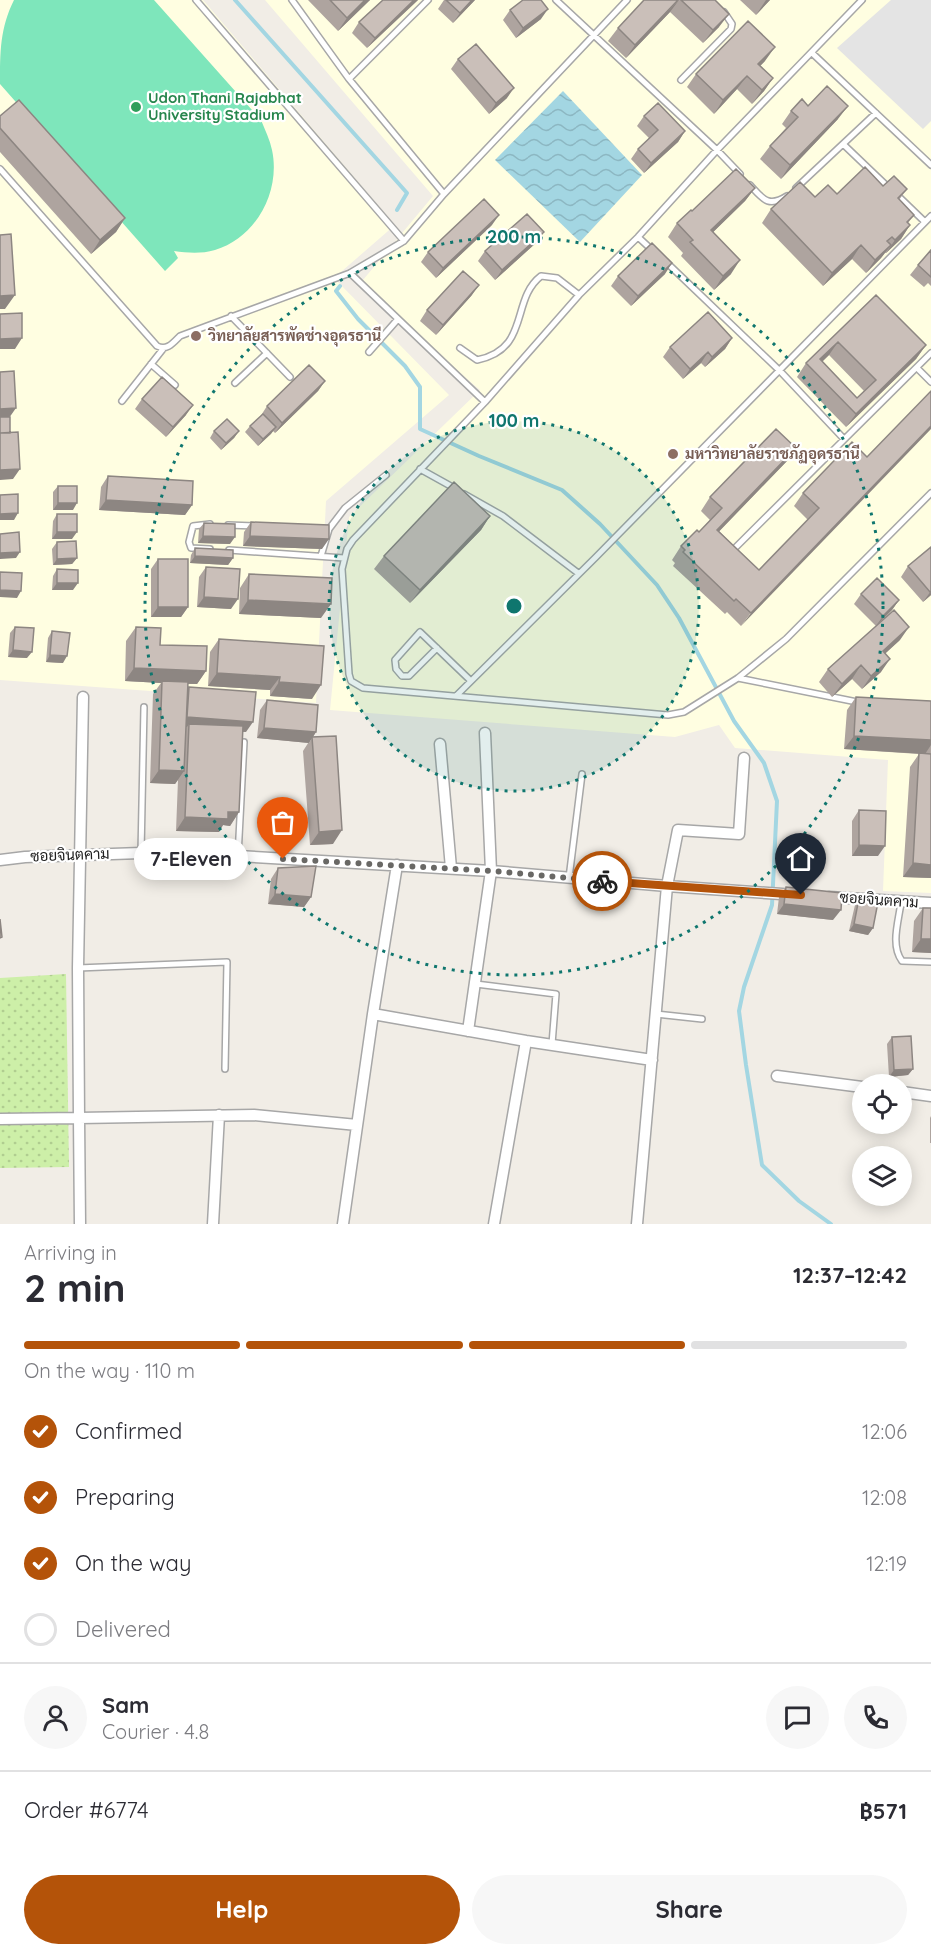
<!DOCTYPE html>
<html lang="en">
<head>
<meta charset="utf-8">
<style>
	:root { --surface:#fff; --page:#f7f7f7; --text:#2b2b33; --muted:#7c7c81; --line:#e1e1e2; --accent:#b45309 }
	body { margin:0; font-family:Quicksand,Sarabun,sans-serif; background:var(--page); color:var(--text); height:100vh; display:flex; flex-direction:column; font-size:22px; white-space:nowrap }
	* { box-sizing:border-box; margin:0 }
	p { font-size:20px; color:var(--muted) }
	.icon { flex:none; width:33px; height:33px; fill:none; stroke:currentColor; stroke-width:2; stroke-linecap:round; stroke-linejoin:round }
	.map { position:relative; height:1224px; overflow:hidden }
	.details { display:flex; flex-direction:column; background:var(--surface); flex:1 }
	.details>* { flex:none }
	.buttons { position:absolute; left:852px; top:1074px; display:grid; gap:12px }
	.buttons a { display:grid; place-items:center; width:60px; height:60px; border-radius:50%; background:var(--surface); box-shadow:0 3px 15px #0003; font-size:30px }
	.pin { position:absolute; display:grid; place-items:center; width:51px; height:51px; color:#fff; margin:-62px -26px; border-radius:50% 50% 50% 0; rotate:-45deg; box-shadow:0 0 6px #0007 }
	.pin .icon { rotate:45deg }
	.courier { position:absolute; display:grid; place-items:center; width:60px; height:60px; margin:-30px; border:4px solid #b45309; border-radius:50%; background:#fff; color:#222; box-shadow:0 2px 8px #0007 }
	.bubble { position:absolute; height:42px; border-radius:21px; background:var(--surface); box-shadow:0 3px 15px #0003; font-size:20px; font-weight:800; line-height:42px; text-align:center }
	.headline em { font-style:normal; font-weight:800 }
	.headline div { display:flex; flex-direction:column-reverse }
	.headline { display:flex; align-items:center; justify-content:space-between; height:102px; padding:0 24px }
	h1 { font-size:39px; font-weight:800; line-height:45px }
	.bar { display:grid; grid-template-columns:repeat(4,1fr); gap:9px 6px; align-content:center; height:72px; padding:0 24px }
	.bar i { height:8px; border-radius:4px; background:var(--line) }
	.bar .current { background:var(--accent) }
	.bar p { grid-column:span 4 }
	.line { display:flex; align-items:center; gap:15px; padding:0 24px; border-top:2px solid var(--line) }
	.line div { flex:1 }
	.round { display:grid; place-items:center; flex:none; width:63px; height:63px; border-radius:32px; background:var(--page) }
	ol { padding:0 24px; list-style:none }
	li { display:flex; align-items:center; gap:18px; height:66px }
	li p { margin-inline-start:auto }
	li .icon { padding:6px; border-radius:50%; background:var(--accent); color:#fff; stroke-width:4 }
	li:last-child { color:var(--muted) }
	li i { width:33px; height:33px; border:3px solid var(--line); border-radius:50% }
	.cta { display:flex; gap:12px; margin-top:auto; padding:12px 24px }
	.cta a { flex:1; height:69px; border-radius:36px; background:var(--accent); color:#fff; font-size:24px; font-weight:800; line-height:69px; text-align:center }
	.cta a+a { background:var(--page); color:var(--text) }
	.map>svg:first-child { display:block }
	.education { fill:#fffee1 }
	.grass { fill:url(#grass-dots) }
	.pitch { fill:#7ee6bb }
	.parking { fill:#e4e4e4 }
	.water { fill:url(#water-waves) }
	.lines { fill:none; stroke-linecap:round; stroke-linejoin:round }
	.stream { stroke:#a3d6e2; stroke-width:4 }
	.service-casing { stroke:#a7a7a7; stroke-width:8 }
	.minor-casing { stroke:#a7a7a7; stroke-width:13 }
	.service { stroke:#fff; stroke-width:5 }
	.minor { stroke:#fff; stroke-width:10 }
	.wall { fill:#aea49f; fill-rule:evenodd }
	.shaded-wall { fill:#8d8682 }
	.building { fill:#cabfb9; stroke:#8d8682; stroke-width:1.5; fill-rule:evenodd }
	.done { stroke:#696865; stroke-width:6; stroke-dasharray:0 10.8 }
	.route { stroke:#b45309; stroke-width:8 }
	.ring { fill:none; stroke:#0f766e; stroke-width:3; stroke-dasharray:3 6 }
	.leisure-dot { fill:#2e9e5b; stroke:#fff; stroke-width:2 }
	.education-dot { fill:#8d6e63; stroke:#fff; stroke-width:2 }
	.labels { text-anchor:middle; stroke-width:4.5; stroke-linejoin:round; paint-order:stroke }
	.leisure-label { font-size:15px; font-weight:bold; fill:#27864d; stroke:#fff; text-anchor:start }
	.education-label { font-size:15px; font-weight:bold; fill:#785e54; stroke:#fff; text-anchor:start }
	.street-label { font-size:15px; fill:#202020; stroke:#fff }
	.centre { fill:#0f766e; stroke:#fff; stroke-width:3 }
	.ring-label { font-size:18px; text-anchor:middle; font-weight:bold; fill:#0f766e; stroke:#fff; stroke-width:4.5; stroke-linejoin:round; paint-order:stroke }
</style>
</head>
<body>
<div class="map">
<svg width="931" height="1224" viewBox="0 0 931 1224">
	<defs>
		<pattern id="grass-dots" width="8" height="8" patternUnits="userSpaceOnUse" patternTransform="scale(1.5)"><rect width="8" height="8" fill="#cdefa8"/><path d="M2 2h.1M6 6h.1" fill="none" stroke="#b0cd90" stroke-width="1.8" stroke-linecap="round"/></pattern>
		<pattern id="water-waves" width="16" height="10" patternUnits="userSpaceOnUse" patternTransform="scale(1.5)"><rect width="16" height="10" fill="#a3d6e2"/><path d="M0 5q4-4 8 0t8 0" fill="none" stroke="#8cb7c2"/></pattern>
	</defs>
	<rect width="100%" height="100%" fill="#f1ede6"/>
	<path class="education" d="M0,0H203L395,225L334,278L449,395L326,501L316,703L0,680Z
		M265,0H931V893L883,891L888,760L735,748L719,725L675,737L330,710L349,517L480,390L358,286L433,196Z"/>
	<path class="grass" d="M66,974L69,1167L0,1168V978Z"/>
	<path class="pitch" d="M14,0H154L261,120C265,130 270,140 272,150C281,191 256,238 215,250C201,254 188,253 174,251L178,258L165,271L0,84C0,52 0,28 14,0Z"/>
	<path class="parking" d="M891,0H931V121L923,129L837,48Z"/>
	<path class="water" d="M563,91L642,175L580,242L495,160Z"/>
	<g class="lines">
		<path class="stream" d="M235,0L407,193L397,210
			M340,286L336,291L358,319L405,366L420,387V429L479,456L562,490L600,524L657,585L679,618L734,721L764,763L777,801L772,905L744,987L739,1011L746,1065L762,1165L799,1201L831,1224"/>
		<g class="service-casing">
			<path id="service" d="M196,0L404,241
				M292,0L349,79L444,194
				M556,0L717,150L740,174
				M862,0L717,150L638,237L579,295L485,402L353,540L347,549L342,569L349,674L351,681L363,688L668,715L684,712L738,678L786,639L931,493
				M812,53L931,165
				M349,79L428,0
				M681,80L731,29L732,24L724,12
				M843,144L889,188
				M0,169L157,346C167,351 173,343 180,336L350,273L404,241L444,194L627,0
				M750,185C763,199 768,208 787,196
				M796,188L876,113
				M896,194L925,222
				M638,237L652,250
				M666,262L780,371L844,439
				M350,273L485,402
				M231,316L290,377
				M460,348L477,360C531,349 510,300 541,276L557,278L579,295
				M369,352L398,319
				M151,364L175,385
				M917,368L931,382
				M235,383L267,353
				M122,401L163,349
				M420,469L456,489
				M464,494L503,516L578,573
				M210,524L193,526L189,542L191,548L210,549
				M228,525L255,526
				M736,547L931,353
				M229,550L344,558
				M321,556L329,529L345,508L386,475
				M437,648L409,676H402L396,669L395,660L420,632L471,681
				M738,678L857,702
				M456,696L596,557L931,216
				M141,853L144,707
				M238,856L244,742
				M569,878L582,774
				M901,902C899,920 890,945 902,961L931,962
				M78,968L227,962L225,1069
				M476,984L556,994L552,1044
				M656,1014L702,1019"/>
		</g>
		<g class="minor-casing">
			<path id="minor" d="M440,744L451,868
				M0,860L25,857L141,853L238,856L491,871L667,886L796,895
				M829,897L931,903
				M373,1014L526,1041L652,1060
				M468,1031L491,871L485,733
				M777,1076L862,1087
				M902,1092L931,1096
				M0,1119L79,1118L78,968L83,697
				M80,1224L79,1118L254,1115L357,1125
				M213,1224L219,1115
				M343,1224L373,1014L397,865
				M494,1224L526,1041
				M637,1224L667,886L678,830L739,834L744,758"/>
		</g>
		<use href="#service" class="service"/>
		<use href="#minor" class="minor"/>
	</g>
	<path class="wall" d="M308,0H370L338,31Z
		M383,0H418L367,48L352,33L359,22Z
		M444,0H475L453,23L438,9Z
		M644,0H715L719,27L703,43L670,12L626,58L608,41L618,28Z
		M740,0H770L756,15Z
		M510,10L541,19L516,38L503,20Z
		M458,59L507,98L489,114L451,69Z
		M765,61L760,66L773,78L764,91L752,104L737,89L714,114L687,87L696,74Z
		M808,106L838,119L781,179L760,159L770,146L786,128L782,124L791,111Z
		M0,116L125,218L116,232L91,254L0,152Z
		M644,116L685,131L678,142L644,173L631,159L638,149L649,138L637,126Z
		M883,186L907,189L899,200L914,215L908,223L910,225L901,239L886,253H885L881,258L866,273L852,259L823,286L762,223L771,209L815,197L837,194Z
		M755,188L745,201L713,232L731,274L714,290L681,256L683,253L668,237L677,223L692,211Z
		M492,225L436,278L421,262L428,252Z
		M537,242L495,280L478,261L485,251Z
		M931,250V286L928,283L924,287L910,275L918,265Z
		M665,274L631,306L611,286L618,276Z
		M472,295L436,335L420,321L427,310Z
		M876,295L926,345L916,359L846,427L797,377L806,363ZM829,355L864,391L857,398L822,362Z
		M732,338L725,349L705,367L701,363L683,379L663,357L670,347Z
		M325,381L318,391L275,433L273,431L258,446L245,432L250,426L260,417L267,406Z
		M142,399L186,415L166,437L135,409Z
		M214,431H239L234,438L221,450L210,438Z
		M867,457L741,626L727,612L725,614L673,566L675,563L672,560L681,546L699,532L710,520L701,511L710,497L787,461L719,531L759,570L808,520L794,506L803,493Z
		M108,476L192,505L185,515L99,510L101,487Z
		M58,486L73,510H53V492Z
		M57,514L72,539H52L53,521Z
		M490,516L481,530L410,603L374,569L384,556Z
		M251,522L322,549L243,546L244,532Z
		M204,523L230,544L198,543L199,529Z
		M57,542L77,558L72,564L53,565L52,549Z
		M931,547V595L923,602L901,577L908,566Z
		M195,548L233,558L228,565L190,563L191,555Z
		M158,559L188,607L181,617H151V569Z
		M206,567L231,609L197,607L199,577Z
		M57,569L73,590H52L53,576Z
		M249,574L321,618L239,614L240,588Z
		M861,594L899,600L892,610L876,626L854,604Z
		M15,627L27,658L8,657L10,633Z
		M136,627L160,645L206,671L197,684H188L187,690L189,687L246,732H243L239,812L230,826L223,825L219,832L176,831L178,780L175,784L150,783L153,694L161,683L125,681L126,641Z
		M52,631L63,663L46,662L48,638Z
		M219,639L312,699L270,696V690L208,686L210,652Z
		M900,640L885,653L881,672L862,689L852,679L832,697L819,682L828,669Z
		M856,697L931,701V878L903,877L910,767L919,754L844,749L847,710Z
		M267,700L316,732L309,743L257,738L260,710Z
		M312,737L333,844L310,845L303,751Z
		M859,810L878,856H852V821Z
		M278,868L311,897L304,907L268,904L271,879Z
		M786,887L833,920L777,914L779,897Z
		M859,898L873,928L868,935L849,931L855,905Z
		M923,908L931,953L912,952L914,921Z
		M892,1037L913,1069L908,1075L889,1077L887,1044Z
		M931,1116V1143H930V1118Z"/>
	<path class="shaded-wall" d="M365,0H370L338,31L347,18Z
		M414,0H418L367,48L375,38Z
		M472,0H475L453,23L460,13Z
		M679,0L670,12L626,58L635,45Z
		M766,0H770L756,15Z
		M548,9L541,19L516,38L523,28Z
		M729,14L719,27L703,43L713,30Z
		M775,47L765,61L749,77L758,64Z
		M747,76L737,89L714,114L723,100Z
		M773,78L764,91L752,104L762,90Z
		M514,88L507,98L489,114L496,103Z
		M848,106L838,119L781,179L790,165Z
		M685,131L678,142L644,173L651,163Z
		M755,188L745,201L701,244L711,230Z
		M499,215L492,225L436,278L443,268Z
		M125,218L116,232L91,254L100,240Z
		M910,225L901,239L886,253L895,240Z
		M544,232L537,242L495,280L502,270Z
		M861,245L852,259L823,286L832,273Z
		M891,245L881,258L866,273L875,260Z
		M740,260L731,274L714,290L723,276Z
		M672,263L665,274L631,306L638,296Z
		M479,285L472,295L436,335L443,325Z
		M15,295L5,309H0V296Z
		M22,338L15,349H0V339Z
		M732,338L725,349L705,367L712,357Z
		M838,342L829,355L813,370L820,359Z
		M926,345L916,359L846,427L856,414Z
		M708,352L701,363L683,379L690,369Z
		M325,381L318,391L275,433L282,423Z
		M193,405L186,415L166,437L173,427Z
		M16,408L9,418L0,419V409Z
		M931,426V429L741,626L751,613Z
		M276,427L271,434L258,446L263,439Z
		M239,431L234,438L221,450L226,443Z
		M796,448L787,461L708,543L717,530Z
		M20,469L13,479L0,480V470Z
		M106,500L192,505L185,515L99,510Z
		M58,503H77L73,510H53Z
		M18,513L14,520H0V514Z
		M490,516L481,530L410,603L420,590Z
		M57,532H77L72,539H52Z
		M203,536L235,537L230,544L198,543Z
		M250,536L329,539L322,549L243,546Z
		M20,552L16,558L0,559V553Z
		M195,556L233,558L228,565L190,563Z
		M77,558L72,564L53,565L57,559Z
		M57,583H78L73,590H52Z
		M0,590L21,591L17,598L0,597Z
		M931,591V595L923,602Z
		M204,597L238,599L231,609L197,607Z
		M248,600L331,604L321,618L239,614Z
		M899,600L892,610L876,626L883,616Z
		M158,607H188L181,617H151Z
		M909,627L900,640L874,664L883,651Z
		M13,650L32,652L27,658L8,657Z
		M50,655L67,656L63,663L46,662Z
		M890,659L881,672L862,689L871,676Z
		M861,665L852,679L832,697L842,684Z
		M134,668L206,671L197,684L162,683V681L161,683L125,681Z
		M217,673L280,677L270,690L208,686Z
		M279,682L321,685L312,699L270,696Z
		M187,717L253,722L246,732L189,727V724L187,727H180Z
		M264,728L316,732L309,743L257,738Z
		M854,736L931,740V745L925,754L844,749Z
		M159,770L184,771L175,784L150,783Z
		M228,812H239L230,826L223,825L219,832L176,831L185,817Z
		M342,830L333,844L310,845L319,832Z
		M859,845L885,846L878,856H852Z
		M913,863L931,865V878L903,877Z
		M275,894L311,897L304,907L268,904Z
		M784,904L841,910L833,920L777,914Z
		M854,924L873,928L868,935L849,931Z
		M921,939H931V953L912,952Z
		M913,1069L908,1075L889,1077L894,1070Z"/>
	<path class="building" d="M330,0H365L347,18Z
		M383,0H414L375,38L359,22Z
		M446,0H472L460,13Z
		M523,0H541L548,9L523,28L510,10Z
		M644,0H678L635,45L618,28Z
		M681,0H715L729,14L713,30Z
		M748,21L775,47L758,64L773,78L762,90L747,76L723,100L696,74Z
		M476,44L514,88L496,103L458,59Z
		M827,86L848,106L790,165L770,146L798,117L791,111L802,99L808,106Z
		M19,100L125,218L100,240L0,128V116Z
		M658,103L685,131L651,163L638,149L658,130L644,116Z
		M865,167L883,186L894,176L907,189L898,198L914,215L907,222L910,225L895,240L892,237L887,241L891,245L875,260L861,245L832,273L771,209L800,182L815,197L828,185L837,194Z
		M736,169L755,188L711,230L740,260L723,276L690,242L693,240L677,223L691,210L692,211Z
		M484,199L499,215L443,268L428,252Z
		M527,214L544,232L502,270L485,251Z
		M11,234L15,295L0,296V235Z
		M652,243L672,263L638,296L618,276Z
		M931,250V277L918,265Z
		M463,271L479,285L443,325L427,310Z
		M876,295L926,345L856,414L806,363ZM838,342L876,380L857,398L820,359Z
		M708,312L732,338L712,357L708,352L690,369L670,347Z
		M22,313V338L0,339V314Z
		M309,365L325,381L282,423L267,406Z
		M14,371L16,408L0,409V372Z
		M162,377L193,405L173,427L142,399Z
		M931,391V426L751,613L736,599L734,601L683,552L685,550L681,546L697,530L699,532L722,508L710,497L776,429L796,448L717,530L759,570L819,508L803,493L852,442L867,457Z
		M263,414L276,427L263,439L250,426Z
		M0,417H10V433H0Z
		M227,419L239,431L226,443L214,431Z
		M18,432L20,469L0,470V433Z
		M108,476L193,481L192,505L106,500Z
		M454,482L490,516L420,590L384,556Z
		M58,486H77V503H58Z
		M18,494V513L0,514V495Z
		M57,514H77V532H57Z
		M251,522L329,525V539L250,536Z
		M204,523L235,524V537L203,536Z
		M19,532L20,552L0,553V534Z
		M76,541L77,558L57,559V542Z
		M931,547V591L930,592L908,566Z
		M195,548L233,550V558L195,556Z
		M158,559H188V607H158Z
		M206,567L240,569L238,599L204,597Z
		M57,569L78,570V583H57Z
		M0,572L22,573L21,591L0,590Z
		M249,574L332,578L331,604L248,600Z
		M877,578L899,600L883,616L861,594Z
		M894,610L909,627L883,651L890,659L871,676L861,665L842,684L828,669Z
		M15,627L34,628L32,652L13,650Z
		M136,627L161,628L160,645L207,646L206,671L134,668Z
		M52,631L70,633L67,656L50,655Z
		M219,639L324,646L321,685L279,682L280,677L217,673Z
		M162,681L188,682L184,771L159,770Z
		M189,687L256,692L253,722L187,717Z
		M856,697L931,701V740L854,736Z
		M267,700L318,705L316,732L264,728Z
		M189,724L243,726L239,812H228V819L185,817Z
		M336,736L342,830L319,832L312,737Z
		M919,753L931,754V865L913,863Z
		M859,810L886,811L885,846L859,845Z
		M316,866L311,897L275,894L278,868Z
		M786,887L842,893L841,910L784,904Z
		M859,898L878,902L873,928L854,924Z
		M923,908H931V939H921Z
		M0,919L2,937L0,938Z
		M911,1036L913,1069L894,1070L892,1037Z"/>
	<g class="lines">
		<path class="done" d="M283,859L492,871L602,881"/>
		<path class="route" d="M602,881L801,895"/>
	</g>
	<circle cx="514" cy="606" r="185" fill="#0f766e" fill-opacity=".12"/>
	<g class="ring">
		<circle cx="514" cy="606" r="185"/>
		<circle cx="514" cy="606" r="369"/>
	</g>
	<circle class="leisure-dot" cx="136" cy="107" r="6"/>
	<g class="education-dot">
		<circle cx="196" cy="336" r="6"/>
		<circle cx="673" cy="454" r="6"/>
	</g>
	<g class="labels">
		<g class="leisure-label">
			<text x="148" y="103">Udon Thani Rajabhat<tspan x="148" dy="17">University Stadium</tspan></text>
		</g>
		<g class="education-label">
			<text x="208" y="341">วิทยาลัยสารพัดช่างอุดรธานี</text>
			<text x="685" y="459">มหาวิทยาลัยราชภัฏอุดรธานี</text>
		</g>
		<g class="street-label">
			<text transform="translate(70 855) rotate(-2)" y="5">ซอยจินตคาม</text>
			<text transform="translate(879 900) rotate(4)" y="5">ซอยจินตคาม</text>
		</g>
	</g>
	<circle cx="514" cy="606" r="9" class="centre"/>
	<g class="ring-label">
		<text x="514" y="243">200 m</text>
		<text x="514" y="427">100 m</text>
	</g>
</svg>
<div class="buttons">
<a><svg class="icon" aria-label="locate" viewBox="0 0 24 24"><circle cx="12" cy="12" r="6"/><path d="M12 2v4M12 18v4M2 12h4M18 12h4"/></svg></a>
<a><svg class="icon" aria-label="layers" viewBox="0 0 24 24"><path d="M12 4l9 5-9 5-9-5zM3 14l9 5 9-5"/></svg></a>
</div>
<div class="pin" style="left:283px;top:859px;background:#ea580c"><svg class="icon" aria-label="bag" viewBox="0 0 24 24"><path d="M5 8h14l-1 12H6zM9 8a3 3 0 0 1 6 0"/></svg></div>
<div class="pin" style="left:801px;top:895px;background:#1f2937"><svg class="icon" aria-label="home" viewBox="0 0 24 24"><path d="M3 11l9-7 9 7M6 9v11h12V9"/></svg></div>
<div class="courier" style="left:602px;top:881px"><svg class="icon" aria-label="bike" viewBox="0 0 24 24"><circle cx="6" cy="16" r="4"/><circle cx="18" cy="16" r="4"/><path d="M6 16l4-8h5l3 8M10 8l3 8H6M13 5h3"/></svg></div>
<div class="bubble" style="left:134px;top:838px;width:114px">7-Eleven</div>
</div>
<section class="details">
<div class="headline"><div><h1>2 min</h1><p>Arriving in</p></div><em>12:37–12:42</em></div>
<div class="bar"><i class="current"></i><i class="current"></i><i class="current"></i><i></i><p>On the way · 110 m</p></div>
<ol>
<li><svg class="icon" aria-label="check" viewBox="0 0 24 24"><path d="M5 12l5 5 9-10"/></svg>Confirmed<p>12:06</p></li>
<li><svg class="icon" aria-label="check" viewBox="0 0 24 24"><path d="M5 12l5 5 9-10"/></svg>Preparing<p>12:08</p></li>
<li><svg class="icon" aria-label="check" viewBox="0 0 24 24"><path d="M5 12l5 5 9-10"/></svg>On the way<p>12:19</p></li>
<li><i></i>Delivered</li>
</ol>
<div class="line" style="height:108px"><a class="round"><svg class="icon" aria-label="person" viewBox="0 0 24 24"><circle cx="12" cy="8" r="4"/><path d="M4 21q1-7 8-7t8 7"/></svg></a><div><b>Sam</b><p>Courier · 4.8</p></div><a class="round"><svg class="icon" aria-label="chat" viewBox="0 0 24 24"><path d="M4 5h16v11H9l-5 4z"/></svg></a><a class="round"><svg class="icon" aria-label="phone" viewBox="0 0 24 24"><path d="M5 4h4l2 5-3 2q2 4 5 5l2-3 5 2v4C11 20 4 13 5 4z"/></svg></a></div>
<div class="line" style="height:78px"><div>Order #6774</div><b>฿571</b></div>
<div class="cta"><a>Help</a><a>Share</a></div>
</section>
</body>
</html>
